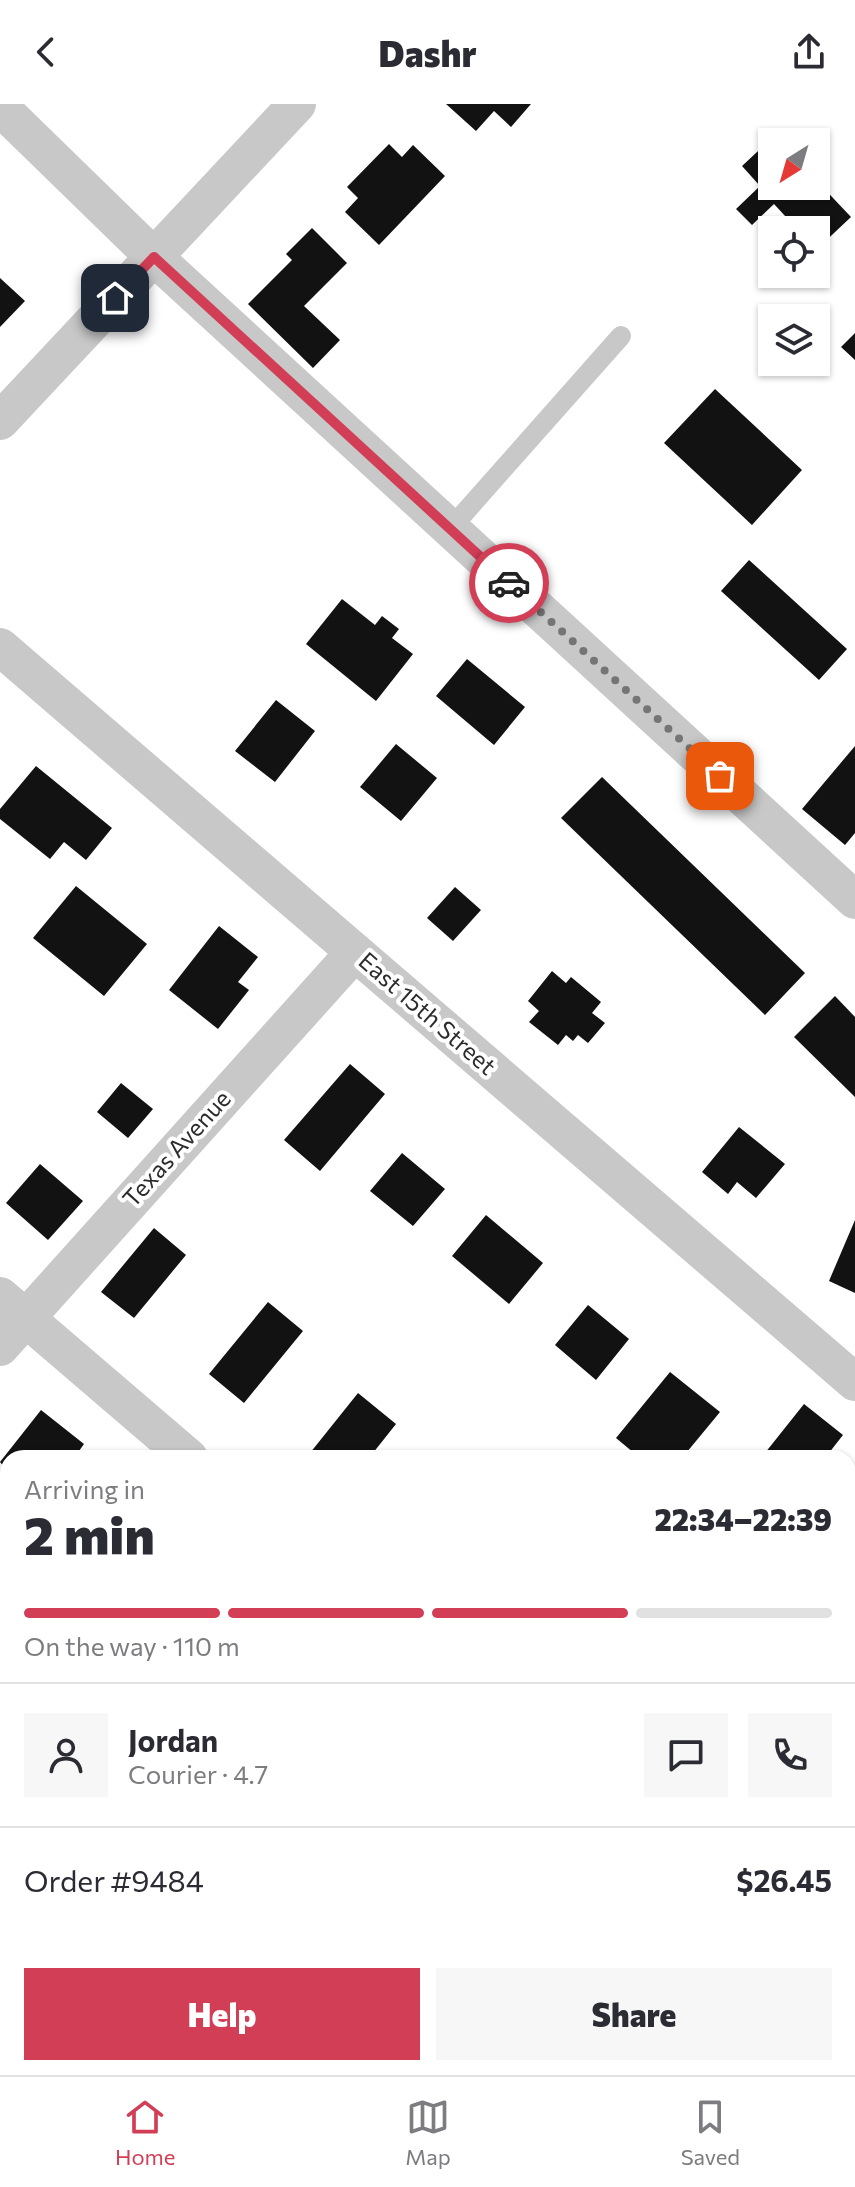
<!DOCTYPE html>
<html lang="en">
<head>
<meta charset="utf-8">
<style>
	:root { --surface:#fff; --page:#f7f7f7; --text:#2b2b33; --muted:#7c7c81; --line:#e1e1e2; --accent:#d23e56 }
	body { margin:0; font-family:Commissioner,sans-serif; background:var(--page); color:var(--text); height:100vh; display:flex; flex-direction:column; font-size:30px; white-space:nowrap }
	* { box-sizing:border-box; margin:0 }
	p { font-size:26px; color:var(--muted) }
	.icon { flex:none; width:44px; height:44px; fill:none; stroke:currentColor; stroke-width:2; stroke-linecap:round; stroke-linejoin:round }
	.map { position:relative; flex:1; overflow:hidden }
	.sheet { position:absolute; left:0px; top:1346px; width:856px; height:626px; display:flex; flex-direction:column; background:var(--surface); border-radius:24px 24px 0 0; box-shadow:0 2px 6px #0004 }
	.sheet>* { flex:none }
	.needle { width:52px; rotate:217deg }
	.fabs { position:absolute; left:758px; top:24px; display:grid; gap:16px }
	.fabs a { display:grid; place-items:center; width:72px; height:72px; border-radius:0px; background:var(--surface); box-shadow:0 2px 6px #0004; font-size:40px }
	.pin { position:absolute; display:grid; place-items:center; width:68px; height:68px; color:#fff; margin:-34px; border-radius:16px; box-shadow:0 4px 12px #0006 }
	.courier { position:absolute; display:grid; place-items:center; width:80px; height:80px; margin:-40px; border:6px solid #d23e56; border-radius:50%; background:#fff; color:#222; box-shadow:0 2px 10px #0007 }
	.overview em { font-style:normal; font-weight:800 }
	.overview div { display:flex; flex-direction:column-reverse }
	.overview { display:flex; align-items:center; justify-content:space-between; height:136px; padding:0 24px }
	h1 { font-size:52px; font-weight:800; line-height:60px }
	.bar { display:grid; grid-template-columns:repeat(4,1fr); gap:12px 8px; align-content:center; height:96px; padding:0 24px }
	.bar i { height:10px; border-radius:6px; background:var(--line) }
	.bar .active { background:var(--accent) }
	.bar p { grid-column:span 4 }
	.line { display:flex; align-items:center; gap:20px; padding:0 24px; border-top:2px solid var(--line) }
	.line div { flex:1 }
	.round { display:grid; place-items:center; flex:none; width:84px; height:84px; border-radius:0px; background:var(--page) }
	.cta { display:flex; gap:16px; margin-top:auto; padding:16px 24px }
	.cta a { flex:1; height:92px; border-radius:0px; background:var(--accent); color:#fff; font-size:32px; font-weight:800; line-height:92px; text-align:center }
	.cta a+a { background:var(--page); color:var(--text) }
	header { display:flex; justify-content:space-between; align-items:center; height:104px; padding:0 24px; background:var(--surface); font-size:36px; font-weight:800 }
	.tab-bar { display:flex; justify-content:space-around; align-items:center; height:112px; border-top:2px solid var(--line); background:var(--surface); font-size:22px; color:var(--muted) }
	.tab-bar a { display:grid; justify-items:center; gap:4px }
	.tab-bar .active { color:var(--accent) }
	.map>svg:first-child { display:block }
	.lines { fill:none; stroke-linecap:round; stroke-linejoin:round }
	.stream { stroke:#c8dde6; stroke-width:10 }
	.building { fill:#121212 }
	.path { stroke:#c8c8c8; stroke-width:5; stroke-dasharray:4 4; stroke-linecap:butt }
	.lane { stroke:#c8c8c8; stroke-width:20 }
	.street { stroke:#c8c8c8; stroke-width:38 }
	.done { stroke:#757575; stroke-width:8; stroke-dasharray:0 14.4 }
	.route { stroke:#d23e56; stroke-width:10 }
	.labels { text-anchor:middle; stroke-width:8; stroke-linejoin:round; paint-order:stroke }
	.street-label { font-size:24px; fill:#2b2b2b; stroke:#fff }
</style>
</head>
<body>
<header><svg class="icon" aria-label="back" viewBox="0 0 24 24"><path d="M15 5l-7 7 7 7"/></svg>Dashr<svg class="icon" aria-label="share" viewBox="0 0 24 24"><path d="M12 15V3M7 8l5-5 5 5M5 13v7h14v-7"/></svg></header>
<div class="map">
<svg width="855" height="1971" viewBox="0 0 855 1971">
	<rect width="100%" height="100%" fill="#fff"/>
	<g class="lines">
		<path class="stream" d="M12,1964L22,1971"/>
	</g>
	<path class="building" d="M446,0H531L511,23L494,7L476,27Z
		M774,32L780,38H772V82H816V76L851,113L816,146V126H798L774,100L752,121L736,105L760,82L742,62Z
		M389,40L402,53L413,41L445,72L379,141L345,108L358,94L347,83Z
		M312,124L347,159L304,202L340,236L313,264L248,200L292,156L286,150Z
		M0,174L25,197L0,223Z
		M855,229V256L841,243Z
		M715,285L802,366L752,421L664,339Z
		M749,456L847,545L819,576L721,487Z
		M342,495L375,521L382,512L399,525L392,534L413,550L376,597L306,540Z
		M467,555L525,603L494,641L436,592Z
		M276,596L315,627L275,678L235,647Z
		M396,640L437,674L401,717L360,683Z
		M855,642V729L845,741L802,705Z
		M36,662L112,724L86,756L64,738L50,755L0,715V705Z
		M602,673L805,869L765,911L561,714Z
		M76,782L147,840L104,892L33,834Z
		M455,783L481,806L453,837L427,814Z
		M219,822L258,853L238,878L249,886L218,925L169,886Z
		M552,867L566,879L571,873L601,898L592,909L605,919L588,939L578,931L573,937L566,931L558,941L529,918L539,907L528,897Z
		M835,892L855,913V993L794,933Z
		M350,960L385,990L320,1067L284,1036Z
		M121,979L153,1005L128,1034L97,1008Z
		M739,1023L785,1060L756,1094L737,1078L728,1090L702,1068Z
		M402,1049L445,1085L413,1122L370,1087Z
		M40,1060L83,1097L48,1136L6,1099Z
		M486,1111L543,1159L509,1200L452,1152Z
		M855,1116V1189L829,1177Z
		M154,1124L186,1151L134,1214L101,1188Z
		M268,1198L303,1227L244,1299L209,1270Z
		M588,1201L629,1235L596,1276L555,1241Z
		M670,1268L720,1308L682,1354H640L616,1334Z
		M358,1289L396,1320L369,1354H306Z
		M804,1300L843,1331L825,1354H761Z
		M41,1306L84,1340L74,1354H8V1368L0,1358Z
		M202,1964H254L259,1967L256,1971H197Z"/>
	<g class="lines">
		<path class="path" d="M848,1676L855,1681"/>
		<path class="lane" d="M450,425L621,232"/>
		<path class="street" d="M0,3L154,153L855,796
			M0,317L297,0
			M0,543L855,1278
			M0,1192L189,1354
			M0,1243L355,848
			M848,1479L855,1457
			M0,1926L8,1932
			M54,1964L64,1971
			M788,1964L797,1971
			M673,1971L675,1964"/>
	</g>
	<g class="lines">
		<path class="done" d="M509,479L720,672"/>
		<path class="route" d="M115,194L154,153L509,479"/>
	</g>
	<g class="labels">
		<g class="street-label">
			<text transform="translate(427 910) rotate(41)" y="8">East 15th Street</text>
			<text transform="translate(177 1045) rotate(-48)" y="8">Texas Avenue</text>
		</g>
	</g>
</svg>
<div class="fabs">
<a><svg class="needle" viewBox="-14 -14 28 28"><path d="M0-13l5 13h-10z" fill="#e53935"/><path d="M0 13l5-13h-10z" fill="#7c7c81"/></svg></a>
<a><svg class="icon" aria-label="locate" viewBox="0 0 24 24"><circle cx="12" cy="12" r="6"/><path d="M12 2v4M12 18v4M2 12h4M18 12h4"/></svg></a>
<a><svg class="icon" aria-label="layers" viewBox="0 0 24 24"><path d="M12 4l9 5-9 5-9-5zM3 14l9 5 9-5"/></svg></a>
</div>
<div class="pin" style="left:720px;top:672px;background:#ea580c"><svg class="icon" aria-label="bag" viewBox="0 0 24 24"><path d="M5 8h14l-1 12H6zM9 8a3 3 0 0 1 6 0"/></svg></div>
<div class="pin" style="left:115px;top:194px;background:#1f2937"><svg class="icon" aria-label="home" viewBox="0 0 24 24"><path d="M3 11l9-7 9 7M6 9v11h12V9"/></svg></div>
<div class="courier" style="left:509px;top:479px"><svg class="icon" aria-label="car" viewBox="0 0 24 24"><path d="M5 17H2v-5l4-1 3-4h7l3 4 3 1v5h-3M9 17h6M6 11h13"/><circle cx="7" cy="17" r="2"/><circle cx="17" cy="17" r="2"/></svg></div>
<section class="sheet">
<div class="overview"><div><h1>2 min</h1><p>Arriving in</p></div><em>22:34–22:39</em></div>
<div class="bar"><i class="active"></i><i class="active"></i><i class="active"></i><i></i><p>On the way · 110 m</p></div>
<div class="line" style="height:144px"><a class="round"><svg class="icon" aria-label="person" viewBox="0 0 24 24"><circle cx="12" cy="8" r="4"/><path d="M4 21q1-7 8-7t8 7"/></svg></a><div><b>Jordan</b><p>Courier · 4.7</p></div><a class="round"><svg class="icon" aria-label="chat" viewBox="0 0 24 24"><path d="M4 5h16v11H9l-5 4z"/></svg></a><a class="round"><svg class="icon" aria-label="phone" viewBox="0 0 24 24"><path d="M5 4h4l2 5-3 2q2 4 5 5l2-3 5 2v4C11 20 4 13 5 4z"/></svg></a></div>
<div class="line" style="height:104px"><div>Order #9484</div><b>$26.45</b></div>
<div class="cta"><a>Help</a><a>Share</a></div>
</section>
</div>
<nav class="tab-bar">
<a class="active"><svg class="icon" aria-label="home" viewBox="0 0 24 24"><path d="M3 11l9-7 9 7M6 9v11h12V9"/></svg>Home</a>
<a><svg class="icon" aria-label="map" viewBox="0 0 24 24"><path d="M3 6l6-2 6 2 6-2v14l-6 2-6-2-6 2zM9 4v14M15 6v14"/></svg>Map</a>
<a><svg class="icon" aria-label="saved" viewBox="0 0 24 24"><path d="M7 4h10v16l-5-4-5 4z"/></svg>Saved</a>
</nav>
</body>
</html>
